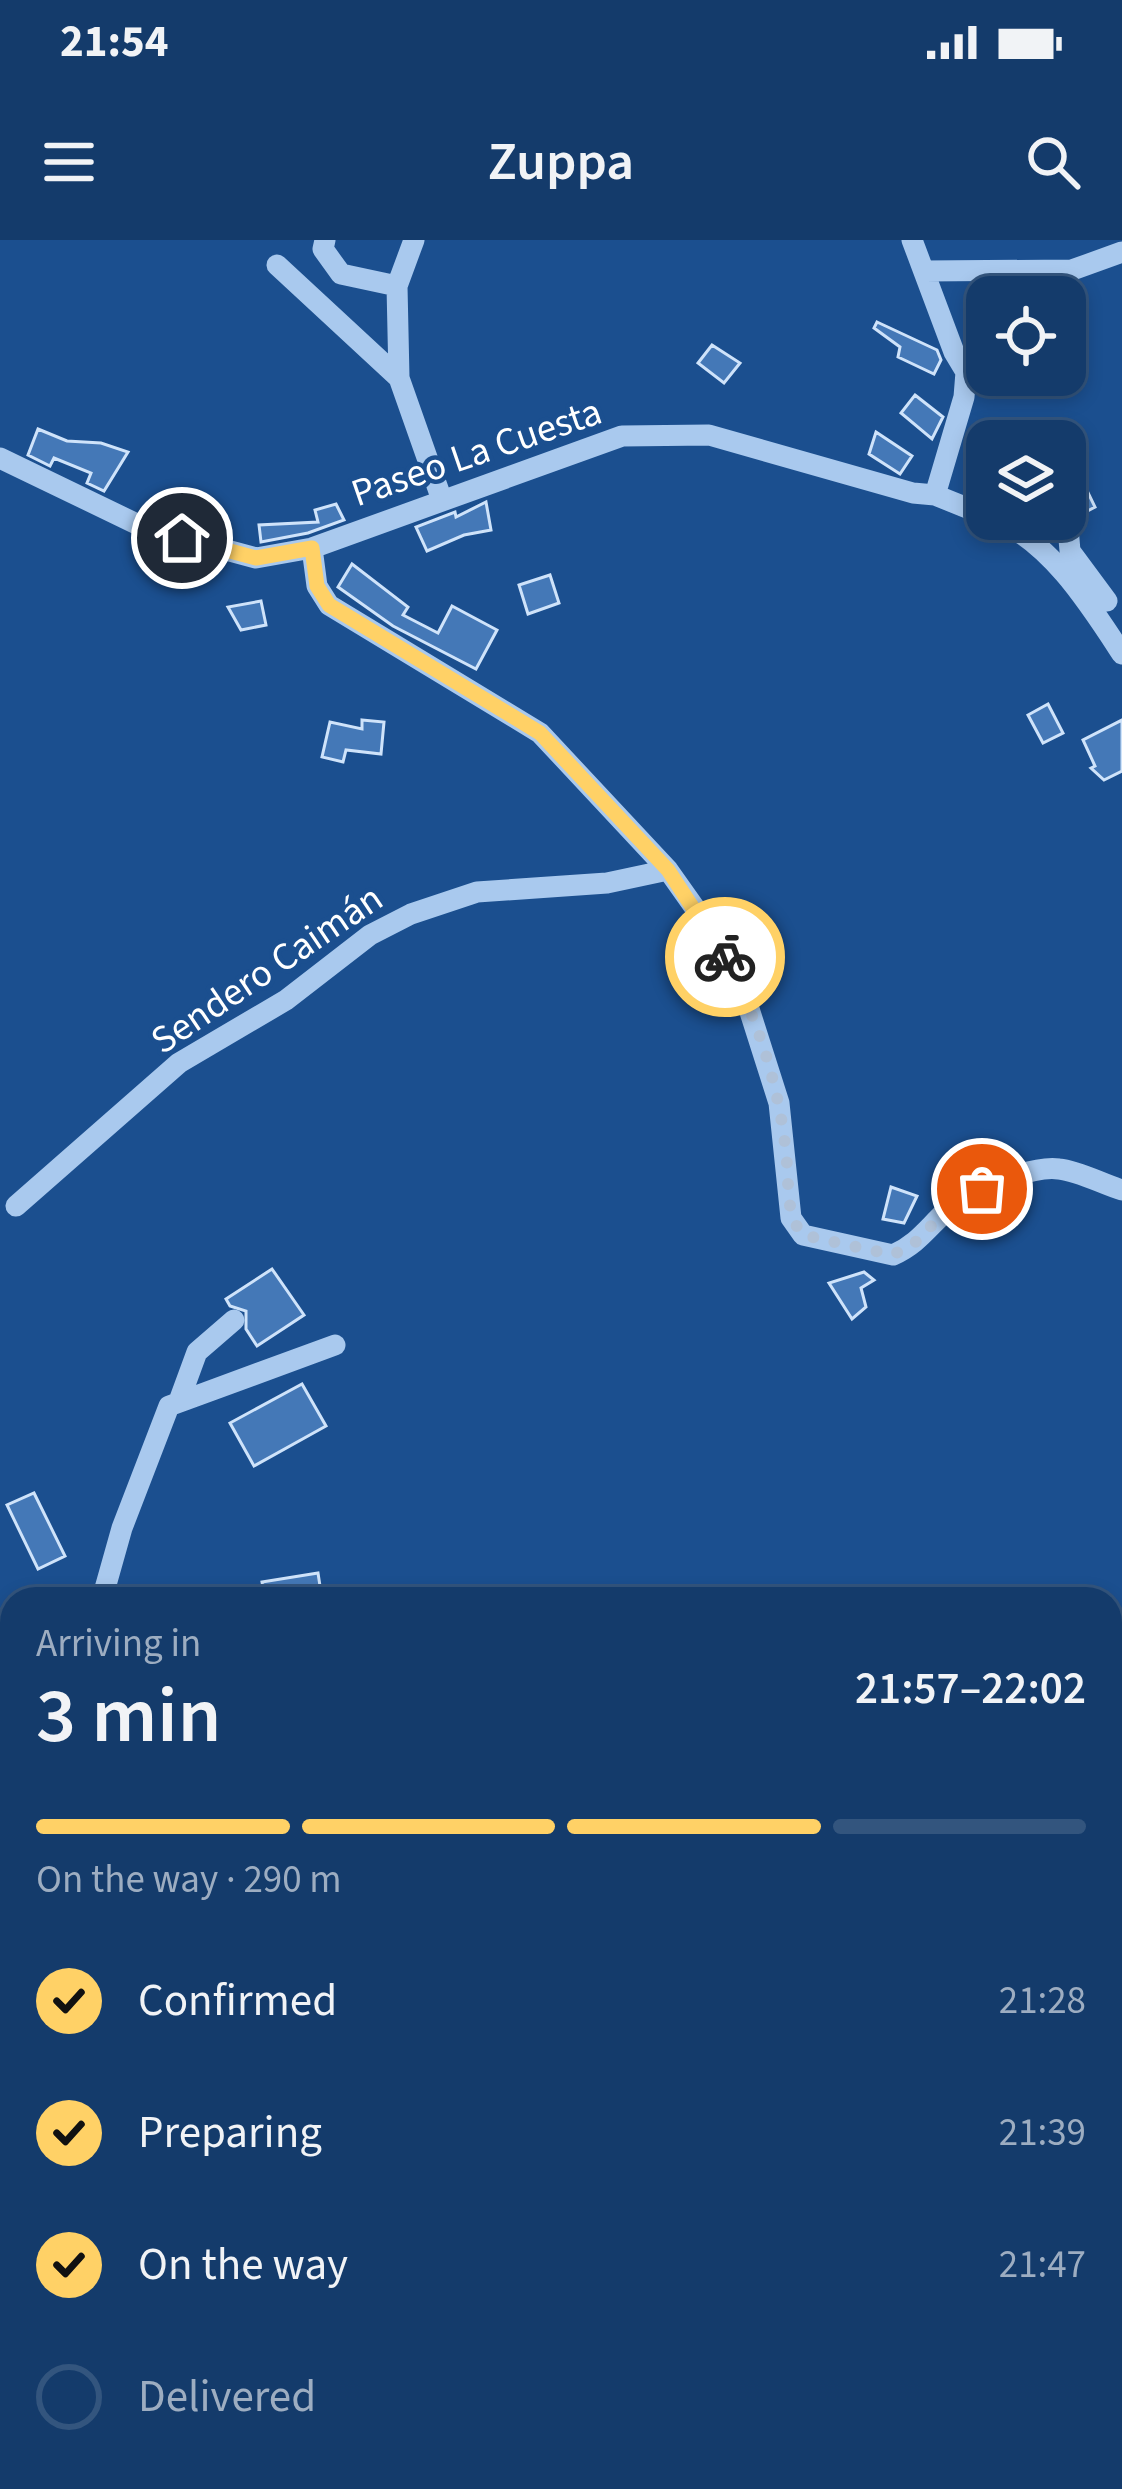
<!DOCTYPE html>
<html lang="en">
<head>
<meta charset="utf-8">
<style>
	:root { --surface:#143b6b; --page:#1d4271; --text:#f1f3f6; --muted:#9dadc1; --line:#33557e; --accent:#ffd166 }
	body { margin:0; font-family:"Source Sans 3",sans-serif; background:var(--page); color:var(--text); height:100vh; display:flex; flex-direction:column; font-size:45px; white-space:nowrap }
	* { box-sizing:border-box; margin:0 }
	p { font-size:39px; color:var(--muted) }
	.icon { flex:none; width:66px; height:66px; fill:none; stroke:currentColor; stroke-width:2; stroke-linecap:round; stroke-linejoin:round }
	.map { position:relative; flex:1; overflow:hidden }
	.drawer { position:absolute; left:0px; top:1347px; width:1122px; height:903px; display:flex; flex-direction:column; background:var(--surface); border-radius:36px 36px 0 0; box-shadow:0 6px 18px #0003,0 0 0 3px var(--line) }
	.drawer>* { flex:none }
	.tools { position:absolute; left:966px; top:36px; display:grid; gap:24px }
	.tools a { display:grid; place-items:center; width:120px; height:120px; border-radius:24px; background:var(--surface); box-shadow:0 6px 18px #0003,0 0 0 3px var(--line); font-size:60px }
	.pin { position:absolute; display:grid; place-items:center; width:102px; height:102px; color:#fff; margin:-51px; border:6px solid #fff; border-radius:50%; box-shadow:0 3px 12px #0007 }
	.courier { position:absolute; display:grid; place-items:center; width:120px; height:120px; margin:-60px; border:9px solid #ffd166; border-radius:50%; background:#fff; color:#222; box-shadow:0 3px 15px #0007 }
	.headline em { font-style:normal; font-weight:600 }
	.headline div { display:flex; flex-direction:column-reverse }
	.headline { display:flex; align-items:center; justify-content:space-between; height:204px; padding:0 36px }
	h1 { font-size:78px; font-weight:600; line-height:90px }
	.bar { display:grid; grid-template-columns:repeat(4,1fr); gap:18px 12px; align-content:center; height:144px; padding:0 36px }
	.bar i { height:15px; border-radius:9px; background:var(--line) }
	.bar .selected { background:var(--accent) }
	.bar p { grid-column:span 4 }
	ol { padding:0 36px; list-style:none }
	li { display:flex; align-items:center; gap:36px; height:132px }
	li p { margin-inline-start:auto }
	li .icon { padding:12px; border-radius:50%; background:var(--accent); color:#111; stroke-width:4 }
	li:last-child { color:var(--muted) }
	li i { width:66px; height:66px; border:6px solid var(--line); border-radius:50% }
	.status { display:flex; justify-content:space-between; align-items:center; height:84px; padding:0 60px; background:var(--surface); direction:ltr }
	.status svg { height:33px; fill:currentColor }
	header { display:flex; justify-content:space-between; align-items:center; height:156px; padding:0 36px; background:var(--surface); font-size:54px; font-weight:600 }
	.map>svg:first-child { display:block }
	.building { fill:#4478b7; stroke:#cfe3fa; stroke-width:3 }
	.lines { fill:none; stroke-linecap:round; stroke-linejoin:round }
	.minor { stroke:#a9c9ee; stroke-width:21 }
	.done { stroke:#afc1d8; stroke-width:12; stroke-dasharray:0 21.6 }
	.route { stroke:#ffd166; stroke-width:15 }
	.labels { text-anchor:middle; stroke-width:9; stroke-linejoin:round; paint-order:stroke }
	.street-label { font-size:39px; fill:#fff; stroke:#1b4f8f }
</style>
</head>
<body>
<div class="status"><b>21:54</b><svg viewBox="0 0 49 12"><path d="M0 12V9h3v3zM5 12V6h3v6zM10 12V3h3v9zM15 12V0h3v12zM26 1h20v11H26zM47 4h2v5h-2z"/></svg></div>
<header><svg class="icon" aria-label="menu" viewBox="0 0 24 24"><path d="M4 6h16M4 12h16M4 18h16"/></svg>Zuppa<svg class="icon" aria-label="search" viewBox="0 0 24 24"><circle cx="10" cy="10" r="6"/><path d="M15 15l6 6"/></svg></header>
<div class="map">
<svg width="1122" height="2249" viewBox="0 0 1122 2249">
	<rect width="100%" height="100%" fill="#1b4f8f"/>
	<path class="building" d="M877,82L937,110L941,120L934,134L898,117L900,107L874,88Z
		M712,105L740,123L724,143L698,123Z
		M915,155L943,177L932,199L901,173Z
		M38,189L67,201L101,203L128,212L104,251L87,243L91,233L54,218L50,226L28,215Z
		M876,192L912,216L900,234L869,214Z
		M1065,205L1095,267L1082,274L1079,255L1065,248Z
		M486,262L491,290L464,295L427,311L416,287L455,272L456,277Z
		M336,264L344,280L308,293L261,302L259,285L318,282L315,270Z
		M352,324L408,367L403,375L438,393L452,366L497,390L476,429L393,386L338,347Z
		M550,335L559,363L528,374L519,345Z
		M261,361L266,385L241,390L228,367Z
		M1048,464L1063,493L1043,503L1028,475Z
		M362,480L384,482L381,514L346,510L343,522L322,517L330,482L362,489Z
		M1122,480V531L1104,540L1091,528L1095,526L1083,500Z
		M891,947L917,956L904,983L883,979Z
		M272,1029L304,1075L257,1106L246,1089V1071L230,1066L226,1059Z
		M864,1032L874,1040L861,1048L866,1067L852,1079L829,1043Z
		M302,1144L326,1186L254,1226L230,1183Z
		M34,1253L65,1316L38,1329L7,1265Z
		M318,1333L322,1359H265L262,1342Z"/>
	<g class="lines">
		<path class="minor" d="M325,0L323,9L341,34L397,46
			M414,0L397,46L399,138L442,260
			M912,0L954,112L966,132L964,157L935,255
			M277,25L399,138
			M925,31L1072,30L1122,12
			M0,218L145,288L256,318L312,308L622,196L709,195L913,253L935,255L987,276
			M1066,263L1070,311L1107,361
			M994,279C1050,301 1090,365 1122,414
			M312,308L317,346L329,365L540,493L668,630L714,695L743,750L779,863L791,978L803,995L893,1015C916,1005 927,989 944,973C965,953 1030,925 1059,929C1079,931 1102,944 1122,950
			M16,966L179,823L286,760L370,695L411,674L477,652L607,643L668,630
			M179,1161L197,1112L234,1080
			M102,1359L122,1288L169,1166L335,1105
			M0,1398L12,1404
			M0,2222L12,2218
			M121,2249L127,2238"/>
	</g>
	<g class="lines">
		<path class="done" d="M725,717C759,781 781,851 787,924C789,948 786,976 803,995L893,1015L917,1001L947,969L982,949"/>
		<path class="route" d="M182,298L256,318L312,308L317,346L329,365L540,493L668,630L725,717"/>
	</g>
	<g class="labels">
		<g class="street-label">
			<text transform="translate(476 211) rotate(-19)" y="14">Paseo La Cuesta</text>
			<text transform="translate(266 728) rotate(-34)" y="14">Sendero Caimán</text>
		</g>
	</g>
</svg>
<div class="tools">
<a><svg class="icon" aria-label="locate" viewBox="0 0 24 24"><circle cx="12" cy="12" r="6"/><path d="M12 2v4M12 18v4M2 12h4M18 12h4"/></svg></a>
<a><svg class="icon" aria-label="layers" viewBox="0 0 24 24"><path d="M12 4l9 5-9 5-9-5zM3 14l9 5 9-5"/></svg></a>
</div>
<div class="pin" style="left:982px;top:949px;background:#ea580c"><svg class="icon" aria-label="bag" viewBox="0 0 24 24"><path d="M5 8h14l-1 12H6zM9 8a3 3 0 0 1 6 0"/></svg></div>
<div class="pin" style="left:182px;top:298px;background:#1f2937"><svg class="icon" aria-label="home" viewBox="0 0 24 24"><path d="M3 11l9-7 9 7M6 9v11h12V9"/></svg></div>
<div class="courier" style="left:725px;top:717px"><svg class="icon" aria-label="bike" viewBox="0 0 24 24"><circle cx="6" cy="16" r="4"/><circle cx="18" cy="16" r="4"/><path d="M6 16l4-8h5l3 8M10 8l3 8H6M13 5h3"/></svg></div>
<section class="drawer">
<div class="headline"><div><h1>3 min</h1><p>Arriving in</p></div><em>21:57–22:02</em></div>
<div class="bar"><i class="selected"></i><i class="selected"></i><i class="selected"></i><i></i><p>On the way · 290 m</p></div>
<ol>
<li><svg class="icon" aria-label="check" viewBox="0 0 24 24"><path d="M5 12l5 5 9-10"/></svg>Confirmed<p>21:28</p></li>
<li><svg class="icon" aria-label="check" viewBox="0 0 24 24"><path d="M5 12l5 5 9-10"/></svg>Preparing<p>21:39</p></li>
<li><svg class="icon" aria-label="check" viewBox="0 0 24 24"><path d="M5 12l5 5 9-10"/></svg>On the way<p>21:47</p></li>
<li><i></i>Delivered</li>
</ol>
</section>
</div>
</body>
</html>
